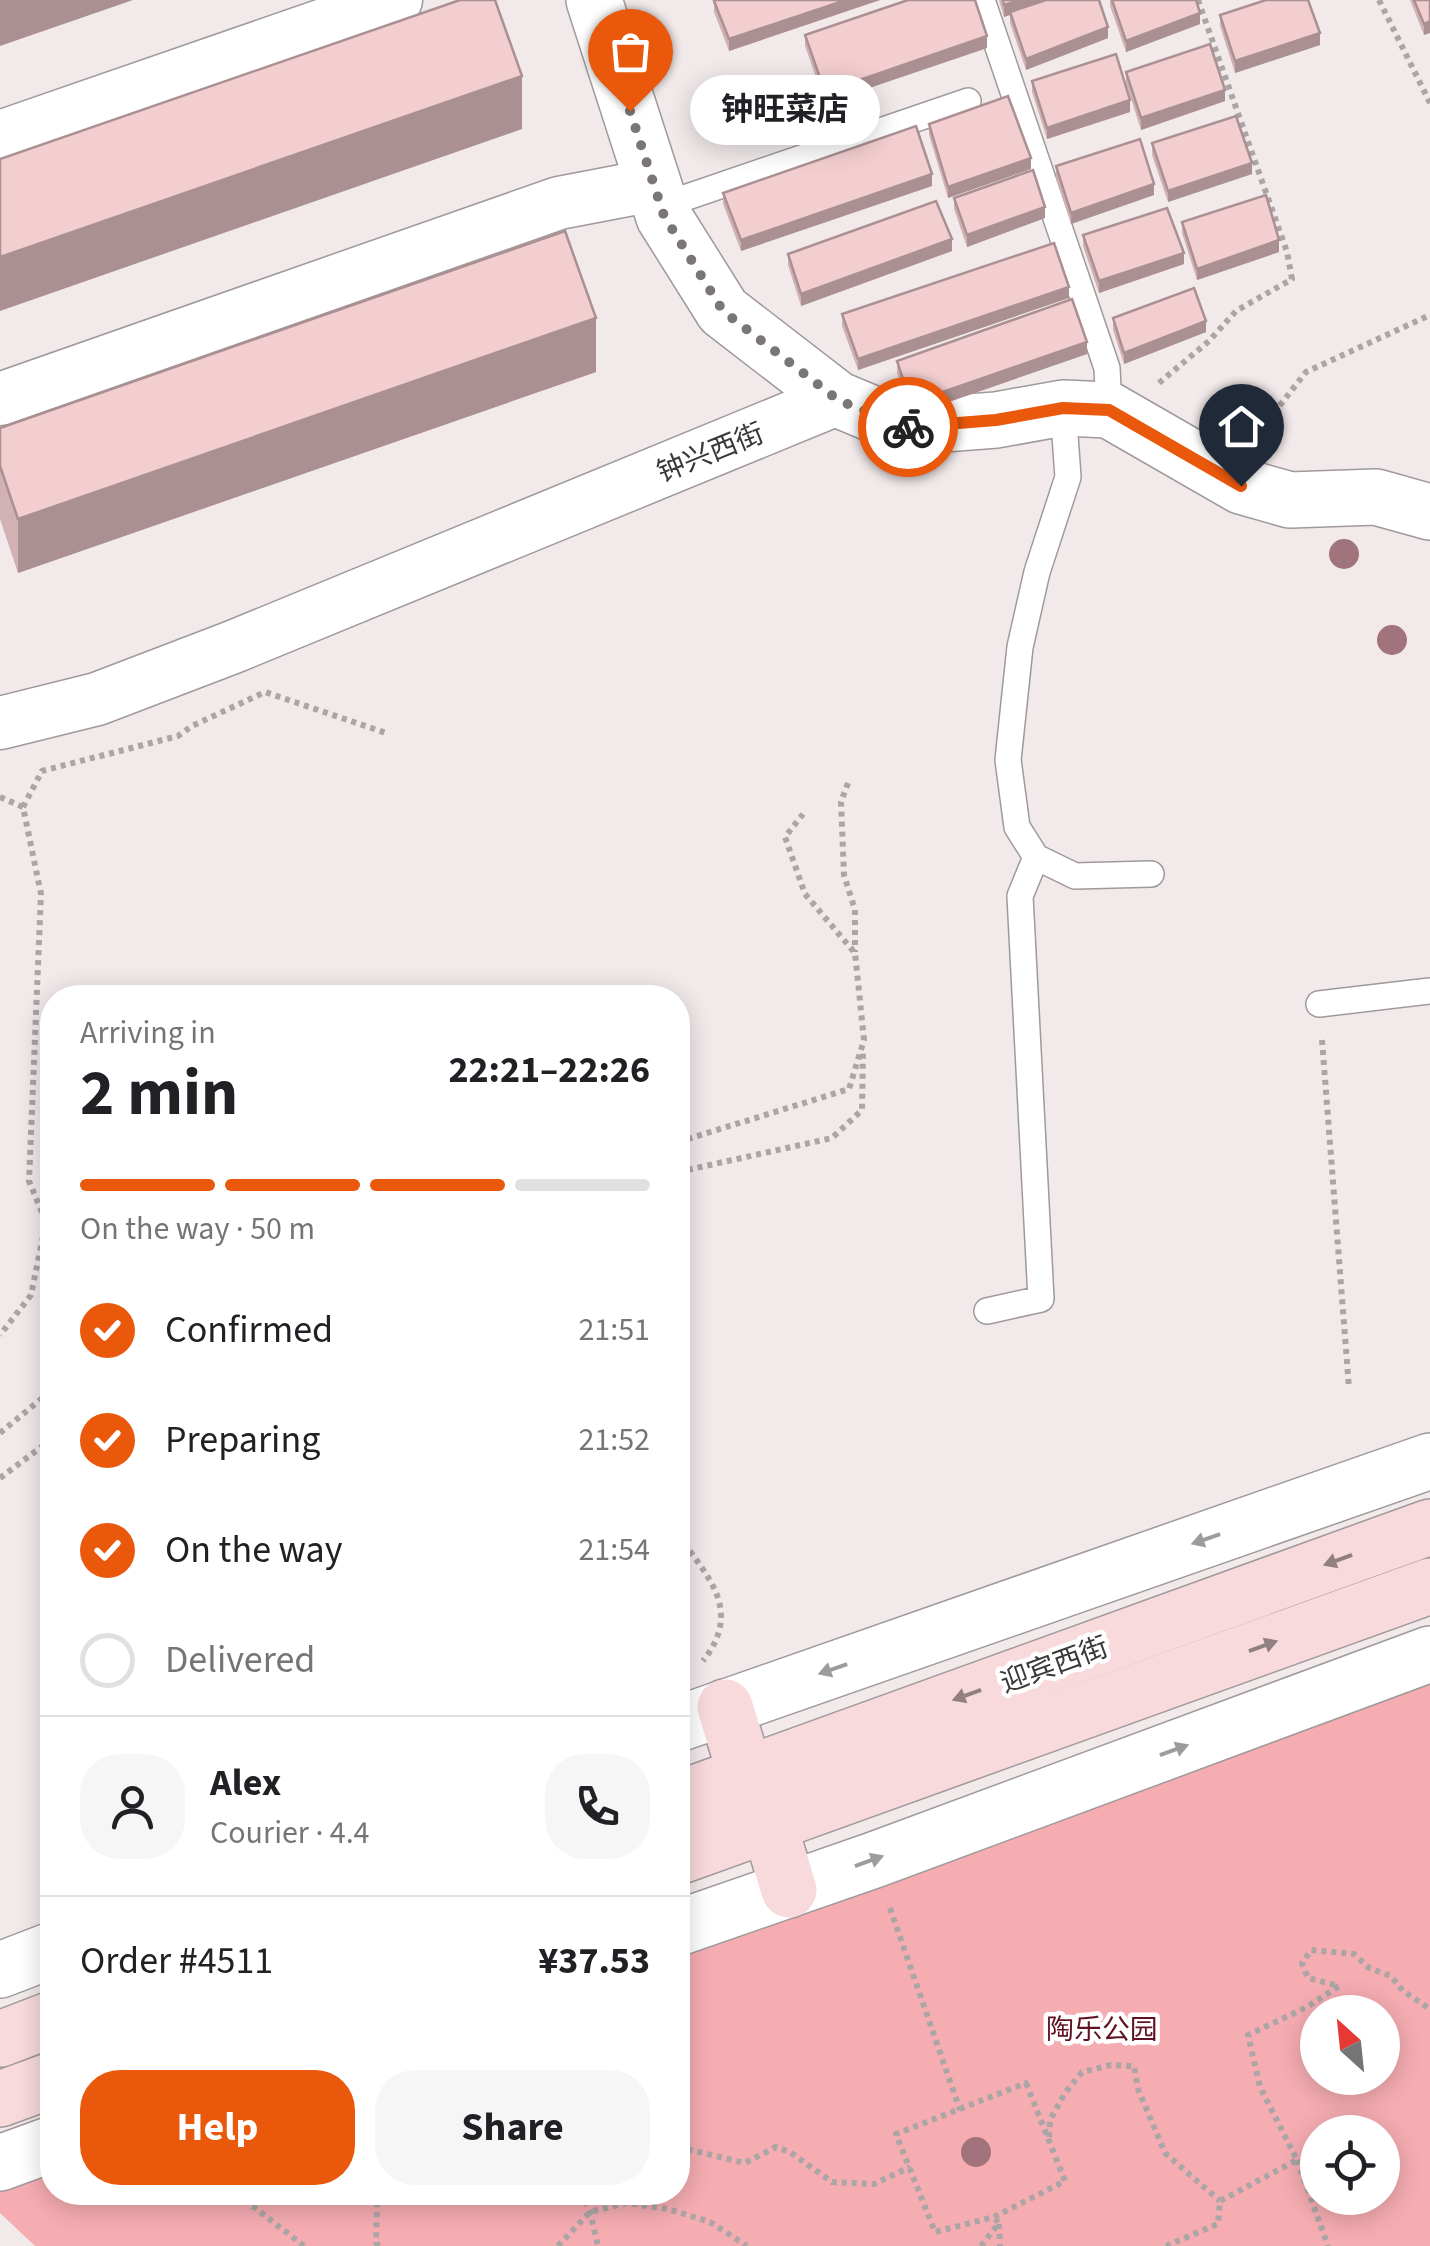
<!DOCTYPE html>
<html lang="en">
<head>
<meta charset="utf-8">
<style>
	:root { --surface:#fff; --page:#f6f6f6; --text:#202124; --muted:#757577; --line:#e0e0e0; --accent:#ea580c }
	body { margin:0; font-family:"Source Sans 3","Noto Sans SC",sans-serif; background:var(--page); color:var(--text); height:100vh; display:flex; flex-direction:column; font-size:38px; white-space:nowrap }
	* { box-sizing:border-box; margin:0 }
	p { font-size:32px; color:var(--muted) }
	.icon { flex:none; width:55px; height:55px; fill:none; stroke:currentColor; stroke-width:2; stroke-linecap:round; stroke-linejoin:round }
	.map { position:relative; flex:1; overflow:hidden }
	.sheet { position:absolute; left:40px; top:985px; width:650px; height:1220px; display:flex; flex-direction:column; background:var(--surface); border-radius:40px; box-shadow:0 5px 25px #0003 }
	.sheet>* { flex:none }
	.needle { width:65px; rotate:333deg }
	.tools { position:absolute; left:1300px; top:1995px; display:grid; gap:20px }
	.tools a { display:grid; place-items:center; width:100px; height:100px; border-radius:50%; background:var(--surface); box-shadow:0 5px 25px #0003; font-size:50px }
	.pin { position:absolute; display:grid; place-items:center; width:85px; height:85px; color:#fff; margin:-102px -42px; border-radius:50% 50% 50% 0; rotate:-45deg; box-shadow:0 0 10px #0007 }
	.pin .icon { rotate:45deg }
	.courier { position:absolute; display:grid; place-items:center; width:100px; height:100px; margin:-50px; border:8px solid #ea580c; border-radius:50%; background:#fff; color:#222; box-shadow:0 2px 12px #0007 }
	.bubble { position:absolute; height:70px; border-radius:35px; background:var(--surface); box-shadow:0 5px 25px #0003; font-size:32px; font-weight:700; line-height:70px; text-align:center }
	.head em { font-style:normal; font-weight:700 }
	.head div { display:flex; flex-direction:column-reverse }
	.head { display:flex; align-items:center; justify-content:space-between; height:170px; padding:0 40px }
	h1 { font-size:65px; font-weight:700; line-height:75px }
	.bar { display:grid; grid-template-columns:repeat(4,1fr); gap:15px 10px; align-content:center; height:120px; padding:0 40px }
	.bar i { height:12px; border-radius:8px; background:var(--line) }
	.bar .on { background:var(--accent) }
	.bar p { grid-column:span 4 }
	.line { display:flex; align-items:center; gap:25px; padding:0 40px; border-top:2px solid var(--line) }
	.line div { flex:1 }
	.round { display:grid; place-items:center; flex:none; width:105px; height:105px; border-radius:40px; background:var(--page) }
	ol { padding:0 40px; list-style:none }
	li { display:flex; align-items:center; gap:30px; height:110px }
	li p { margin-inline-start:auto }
	li .icon { padding:10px; border-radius:50%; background:var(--accent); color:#fff; stroke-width:4 }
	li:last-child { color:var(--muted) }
	li i { width:55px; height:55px; border:5px solid var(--line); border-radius:50% }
	.action { display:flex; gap:20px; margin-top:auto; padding:20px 40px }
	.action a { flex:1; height:115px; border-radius:40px; background:var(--accent); color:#fff; font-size:40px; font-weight:700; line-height:115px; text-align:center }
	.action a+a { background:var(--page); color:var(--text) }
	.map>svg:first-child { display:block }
	.green { fill:#f6adb2; fill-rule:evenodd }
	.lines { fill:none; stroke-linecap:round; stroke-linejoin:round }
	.service-casing { stroke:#a0999a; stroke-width:28 }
	.minor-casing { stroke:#a0999a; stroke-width:55 }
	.tertiary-casing { stroke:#a0999a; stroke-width:58 }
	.secondary-casing { stroke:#a0999a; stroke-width:58 }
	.path { stroke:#aba5a5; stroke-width:6; stroke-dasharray:5 5; stroke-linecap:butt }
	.service { stroke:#fff; stroke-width:25 }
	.minor { stroke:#fff; stroke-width:52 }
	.tertiary { stroke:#fff; stroke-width:55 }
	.secondary { stroke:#f8d9dc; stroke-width:55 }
	.tree { fill:#a1737c }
	.wall { fill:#d1b1b3 }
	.shaded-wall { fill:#aa9092 }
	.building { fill:#f3ced0; stroke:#aa9092; stroke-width:2.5 }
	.oneway { fill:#9d9c9c }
	.oneway2 { fill:#908082 }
	.done { stroke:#7b7676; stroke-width:10; stroke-dasharray:0 18 }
	.route { stroke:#ea580c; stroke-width:12 }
	.labels { text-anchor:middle; stroke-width:9; stroke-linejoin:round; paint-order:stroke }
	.street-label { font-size:28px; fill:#3b3838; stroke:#fff }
	.park-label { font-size:28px; fill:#5f1222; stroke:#fff }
</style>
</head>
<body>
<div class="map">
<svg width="1430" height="2246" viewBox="0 0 1430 2246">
	<rect width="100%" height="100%" fill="#f2eaea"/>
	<path class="green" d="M1430,1681V2246H35L0,2213V2184L52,2167V2192H678V1954ZM1318,2012H1382V2078H1318ZM1318,2132H1382V2198H1318Z"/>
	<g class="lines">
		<g class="service-casing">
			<path id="service" d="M982,0L1107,368L1109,410
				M661,206L968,101
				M1063,408L1068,477L1037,572L1020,647L1008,760L1017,827L1036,857L1075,876L1151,874
				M1319,1004L1430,991
				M987,1311L1041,1299L1020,896L1036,857"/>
		</g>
		<g class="minor-casing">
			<path id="minor" d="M0,137L396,0
				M0,399L559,203L653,185
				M0,723L97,699L233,647L837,399"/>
		</g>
		<g class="tertiary-casing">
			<path id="tertiary" d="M594,0L664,217L723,311L837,399L904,427L996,420L1063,408L1109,410L1241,486L1290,500L1376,497L1430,512
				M678,1724L1430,1461
				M678,1928L874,1860L1430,1654
				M0,1970L52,1950
				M0,2163L52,2144"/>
		</g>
		<g class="secondary-casing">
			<path id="secondary" d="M725,1707L746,1775
				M678,1799L1430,1527
				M769,1825L789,1890
				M678,1857L1430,1586
				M0,2039L52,2019
				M0,2099L52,2080"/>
		</g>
		<path class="path" d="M1379,0L1430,103
			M1159,383L1209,341L1236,311L1292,279L1287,252L1198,0
			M1255,437L1306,372L1430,315
			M848,783L841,802L844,875L855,910V952
			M0,797L23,807L41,894L29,1181L46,1222L31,1295L0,1335
			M23,807L42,771L178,736L192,726L265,692L389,734
			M1322,1040L1349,1388
			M678,1142L849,1089L864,1040L855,953L805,894L785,837L803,814
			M678,1172L832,1138L862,1110L863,1052
			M0,1433L52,1390
			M0,1478L52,1439
			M678,1535C708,1577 743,1610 703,1661
			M890,1908L960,2110
			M1026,2083L1065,2181L994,2217L935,2232L896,2134Z
			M1049,2137L1050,2120L1065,2093L1082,2072L1111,2065L1134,2066L1138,2089L1165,2153L1220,2201
			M678,2147L745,2163L776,2147L790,2152L832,2182L874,2184L910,2167
			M1297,2160L1328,2246
			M581,2192L590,2212L598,2246
			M999,2224L1000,2246
			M304,2246L250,2204L308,2192
			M379,2246L376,2243L377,2205L395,2192
			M558,2246L590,2212L626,2203L668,2209L710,2222L747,2246
			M981,2246L999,2223L994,2217
			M1166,2246L1218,2224L1220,2201L1297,2160L1260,2087L1248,2035L1307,2007L1339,1986L1308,1978L1302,1963L1311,1950L1354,1954L1369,1968L1391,1976L1403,1991L1430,2009"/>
		<use href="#service" class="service"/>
		<use href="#minor" class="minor"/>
		<use href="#tertiary" class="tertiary"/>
		<use href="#secondary" class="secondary"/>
	</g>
	<g class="tree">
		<circle cx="1344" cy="554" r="15"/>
		<circle cx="1392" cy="640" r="15"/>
		<circle cx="976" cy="2152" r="15"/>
	</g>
	<path class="wall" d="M880,0L729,51L714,12V1Z
		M999,0H1099L1108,38L1026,70L1010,23V15L1004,17Z
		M1110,0H1196L1200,24L1126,52L1110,6Z
		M1410,0H1430L1424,35Z
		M1220,15L1320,45L1235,73L1220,26Z
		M805,35L987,48L825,103L805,46Z
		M1126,72L1225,101L1141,130L1126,83Z
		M1032,81L1130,112L1047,139L1032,92Z
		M929,124L1031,169L948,198L929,135Z
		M1152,143L1252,174L1168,202L1152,155Z
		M1056,166L1154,195L1071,224L1056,177Z
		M932,186L741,251L723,204V193Z
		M954,198L1045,218L967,247L954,209Z
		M1182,222L1279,252L1197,280L1182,233Z
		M1083,235L1184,264L1099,293L1083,246Z
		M952,251L801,306L788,265V254Z
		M1069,298L858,370L842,326V314Z
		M1113,318L1206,332L1124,364L1113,330Z
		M1087,354L911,415L897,373V361Z
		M596,372L18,573L0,519V428Z"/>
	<path class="shaded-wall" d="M0,0H133L0,46Z
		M846,0H880L729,51V39Z
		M1020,0H1054L1004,17V5Z
		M1200,13V24L1126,52V41Z
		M1430,21V33L1424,35V24Z
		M1108,27V38L1026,70V59Z
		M1320,33V45L1235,73V61Z
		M987,36V48L825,103V92Z
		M522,76V129L0,311V257Z
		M1225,90V101L1141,130V118Z
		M1130,100V112L1047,139V128Z
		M1031,158V169L948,198V187Z
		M1252,163V174L1168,202V191Z
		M932,174V186L741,251V240Z
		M1154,184V195L1071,224V213Z
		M1045,207V218L967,247V235Z
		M952,239V251L801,306V294Z
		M1279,240V252L1197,280V269Z
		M1184,253V264L1099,293V281Z
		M1069,287V298L858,370V359Z
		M596,318V372L18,573V519Z
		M1206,321V332L1124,364V353Z
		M1087,342V354L911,415V403Z"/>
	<path class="building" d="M460,0H495L522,76L0,257V159Z
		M716,0H846L729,39L714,1Z
		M908,0H975L987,36L825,92L805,35Z
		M1003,0H1020L1004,5Z
		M1046,0H1099L1108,27L1026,59L1010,12Z
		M1112,0H1196L1200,13L1126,41Z
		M1266,0H1308L1320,33L1235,61L1220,15Z
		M1414,0H1430V21L1424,24Z
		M1210,44L1225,90L1141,118L1126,72Z
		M1116,54L1130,100L1047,128L1032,81Z
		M1008,96L1031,158L948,187L929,124Z
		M1236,116L1252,163L1168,191L1152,143Z
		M916,126L932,174L741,240L723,193Z
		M1140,139L1154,184L1071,213L1056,166Z
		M1033,170L1045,207L967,235L954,198Z
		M1266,195L1279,240L1197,269L1182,222Z
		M936,201L952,239L801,294L788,254Z
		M1167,208L1184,253L1099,281L1083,235Z
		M565,231L596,318L18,519L0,466V428Z
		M1054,243L1069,287L858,359L842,314Z
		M1194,288L1206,321L1124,353L1113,318Z
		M1072,299L1087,342L911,403L897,361Z"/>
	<defs><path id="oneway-solid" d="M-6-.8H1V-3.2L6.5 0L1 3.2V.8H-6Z" transform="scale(2.5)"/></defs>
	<g class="oneway">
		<use href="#oneway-solid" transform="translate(1206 1539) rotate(161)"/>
		<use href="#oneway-solid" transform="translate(833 1669) rotate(161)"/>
		<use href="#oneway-solid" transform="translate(1174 1750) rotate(-20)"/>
		<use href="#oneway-solid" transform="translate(869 1861) rotate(-20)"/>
	</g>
	<g class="oneway2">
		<use href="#oneway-solid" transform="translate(1338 1560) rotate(160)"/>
		<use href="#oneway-solid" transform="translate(1263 1646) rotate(-20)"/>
		<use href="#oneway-solid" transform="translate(967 1695) rotate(160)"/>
	</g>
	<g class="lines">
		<path class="done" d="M630,111L664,216L723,311L838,400L904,427H908"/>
		<path class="route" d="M908,427L996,420L1063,408L1109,410L1241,486"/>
	</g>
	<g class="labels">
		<g class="street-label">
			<text transform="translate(710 452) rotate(-22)" y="10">钟兴西街</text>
			<text transform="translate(1054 1664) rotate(-20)" y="10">迎宾西街</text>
		</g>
		<g class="park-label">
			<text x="1102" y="2039">陶乐公园</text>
		</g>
	</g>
</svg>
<div class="tools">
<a><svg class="needle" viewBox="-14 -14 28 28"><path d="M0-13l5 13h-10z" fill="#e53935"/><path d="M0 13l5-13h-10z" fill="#757577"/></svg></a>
<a><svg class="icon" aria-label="locate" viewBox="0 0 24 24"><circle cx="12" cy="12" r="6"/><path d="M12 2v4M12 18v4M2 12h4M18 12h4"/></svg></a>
</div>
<div class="pin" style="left:630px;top:111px;background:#ea580c"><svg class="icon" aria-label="bag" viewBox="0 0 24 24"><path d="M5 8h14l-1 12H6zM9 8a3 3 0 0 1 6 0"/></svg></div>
<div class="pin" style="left:1241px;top:486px;background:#1f2937"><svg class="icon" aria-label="home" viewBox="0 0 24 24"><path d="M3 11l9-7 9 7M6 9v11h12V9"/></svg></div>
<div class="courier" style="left:908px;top:427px"><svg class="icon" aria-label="bike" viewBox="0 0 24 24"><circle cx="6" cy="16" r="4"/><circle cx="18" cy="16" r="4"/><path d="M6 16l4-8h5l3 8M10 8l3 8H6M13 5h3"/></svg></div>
<div class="bubble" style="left:690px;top:75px;width:190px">钟旺菜店</div>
<section class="sheet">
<div class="head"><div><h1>2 min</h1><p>Arriving in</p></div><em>22:21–22:26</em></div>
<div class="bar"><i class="on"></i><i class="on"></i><i class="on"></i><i></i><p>On the way · 50 m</p></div>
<ol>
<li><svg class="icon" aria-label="check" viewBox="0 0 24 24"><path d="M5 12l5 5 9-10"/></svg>Confirmed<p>21:51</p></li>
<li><svg class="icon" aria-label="check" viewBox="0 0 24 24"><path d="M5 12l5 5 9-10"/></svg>Preparing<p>21:52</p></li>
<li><svg class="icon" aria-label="check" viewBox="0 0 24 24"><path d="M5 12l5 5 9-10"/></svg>On the way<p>21:54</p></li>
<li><i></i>Delivered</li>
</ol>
<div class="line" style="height:180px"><a class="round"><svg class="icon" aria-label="person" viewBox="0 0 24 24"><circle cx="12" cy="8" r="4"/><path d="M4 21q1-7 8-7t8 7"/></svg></a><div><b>Alex</b><p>Courier · 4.4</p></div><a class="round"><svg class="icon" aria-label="phone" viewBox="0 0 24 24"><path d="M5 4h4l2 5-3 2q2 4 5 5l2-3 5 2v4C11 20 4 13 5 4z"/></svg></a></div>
<div class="line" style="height:130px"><div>Order #4511</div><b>¥37.53</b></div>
<div class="action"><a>Help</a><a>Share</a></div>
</section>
</div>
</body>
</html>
